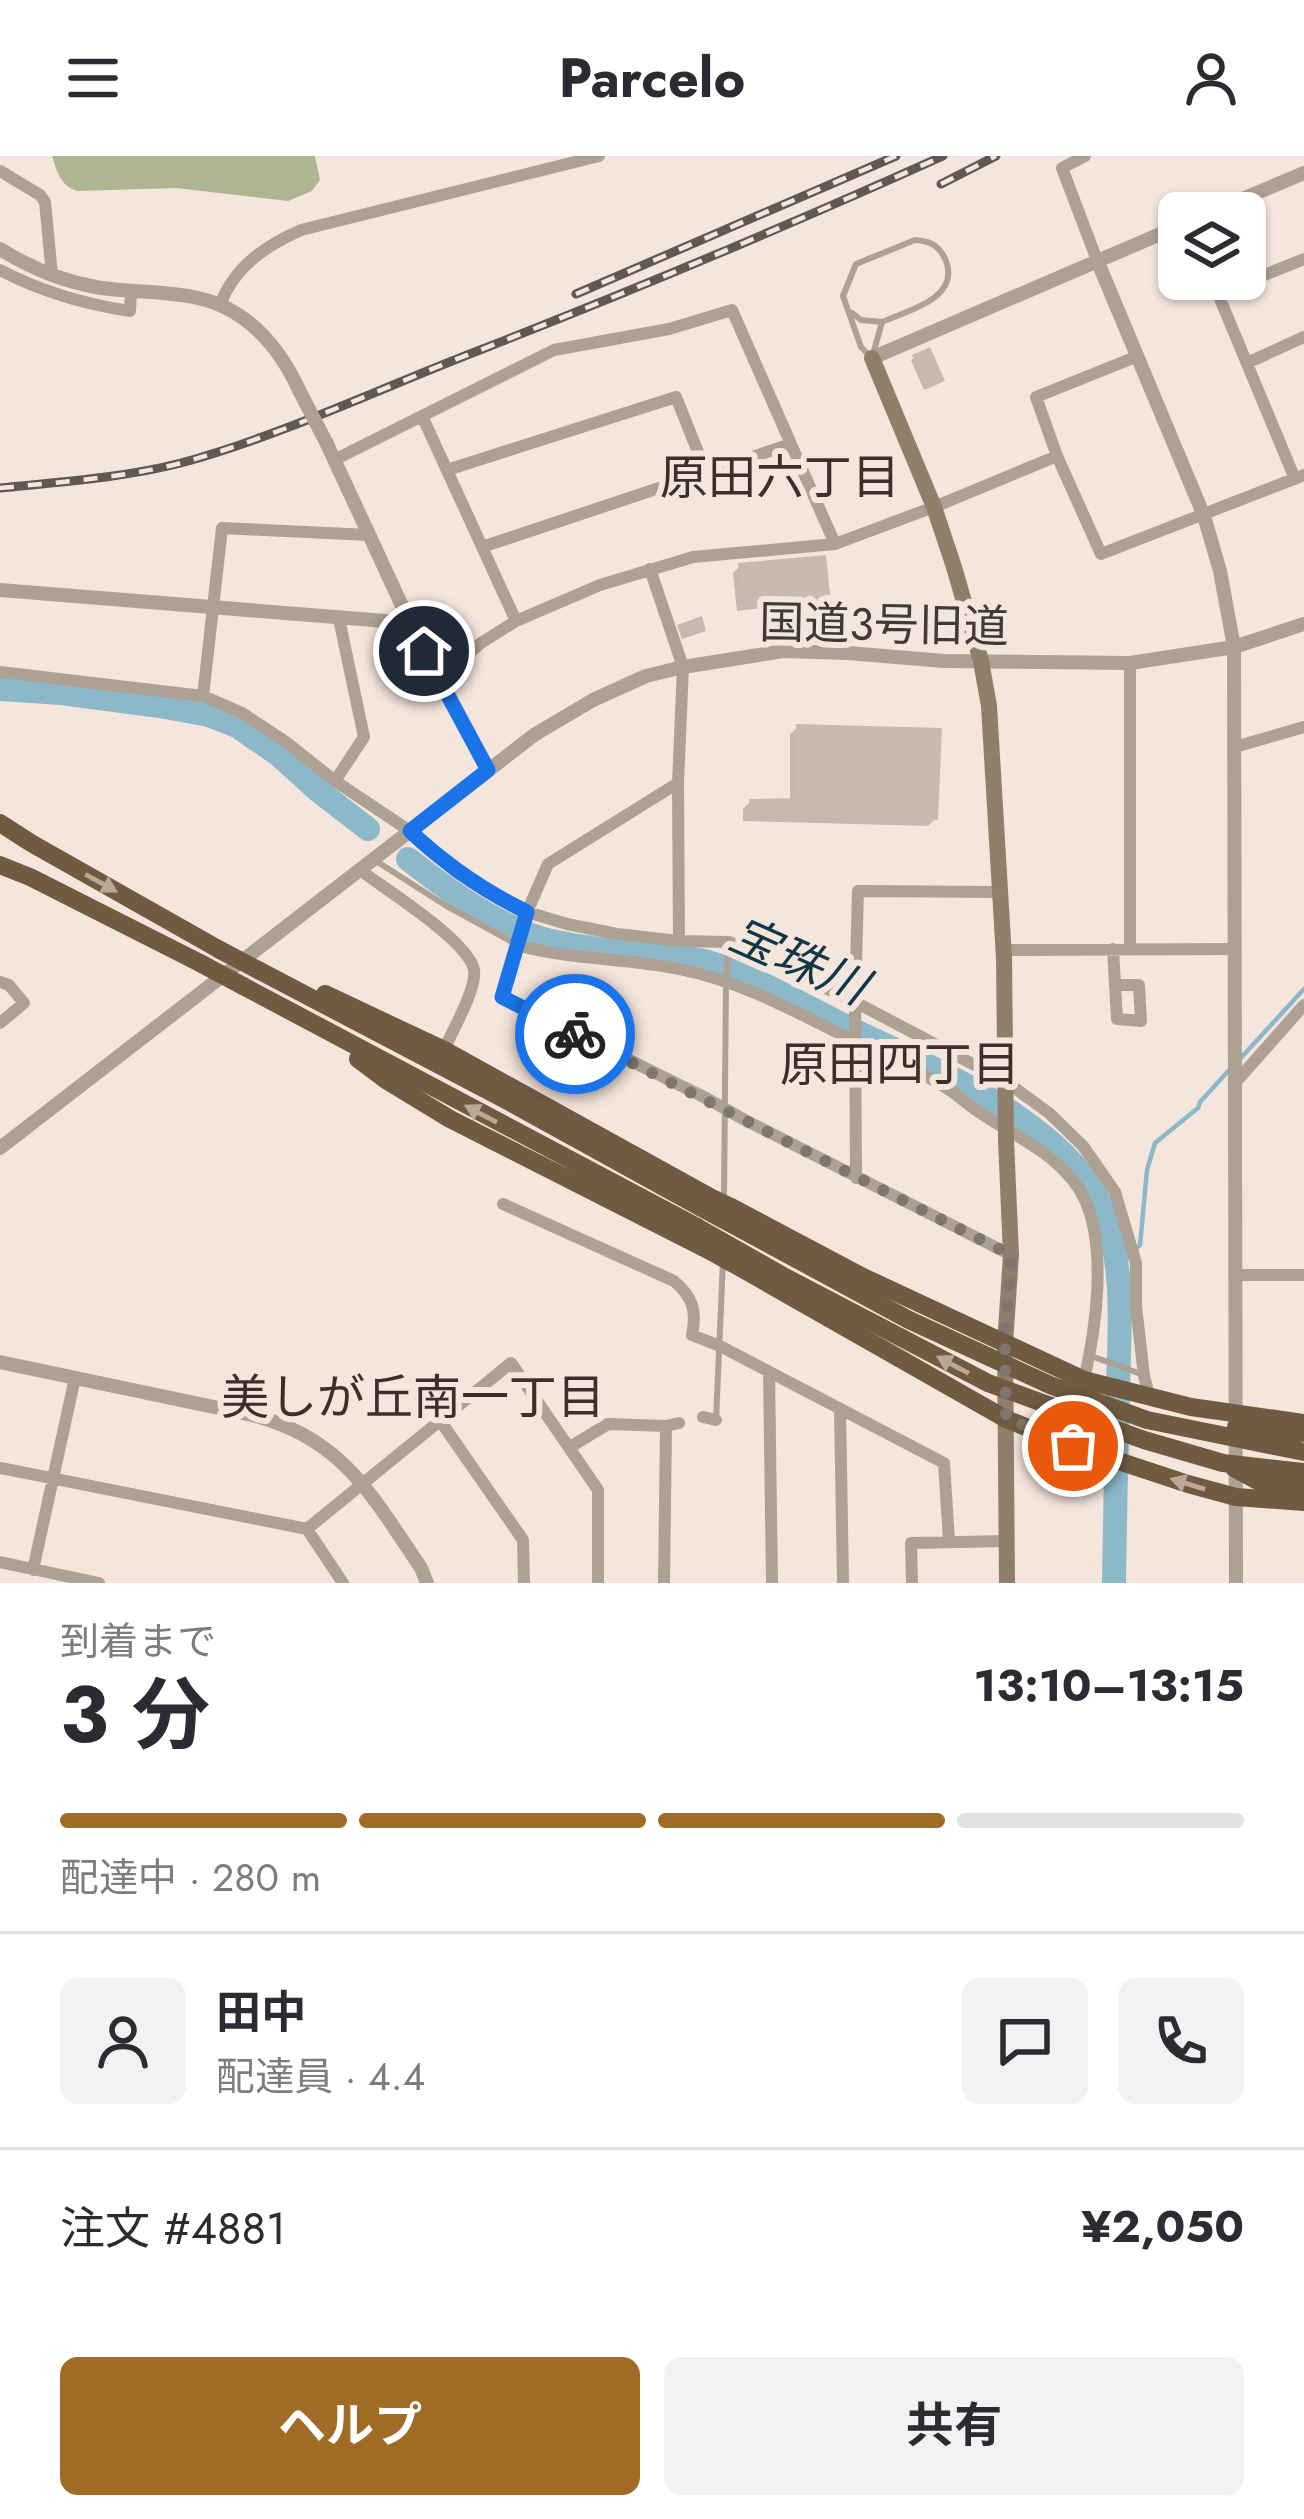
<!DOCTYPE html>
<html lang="ja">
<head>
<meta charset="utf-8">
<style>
	:root { --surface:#fff; --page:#f2f2f3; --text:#2b2b33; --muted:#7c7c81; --line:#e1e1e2; --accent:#a06b24 }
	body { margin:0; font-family:Jost,"Noto Sans JP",sans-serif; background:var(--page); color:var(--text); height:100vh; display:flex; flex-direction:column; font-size:45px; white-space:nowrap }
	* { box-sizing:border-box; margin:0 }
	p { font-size:39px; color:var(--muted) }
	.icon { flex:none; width:66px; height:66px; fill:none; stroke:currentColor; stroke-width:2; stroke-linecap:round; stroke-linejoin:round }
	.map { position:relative; height:1427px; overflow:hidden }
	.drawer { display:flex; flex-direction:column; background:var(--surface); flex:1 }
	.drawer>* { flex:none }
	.tools { position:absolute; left:1158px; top:36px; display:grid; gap:24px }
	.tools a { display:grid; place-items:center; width:108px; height:108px; border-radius:18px; background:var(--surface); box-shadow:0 3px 9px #0004; font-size:60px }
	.pin { position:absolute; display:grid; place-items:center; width:102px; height:102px; color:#fff; margin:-51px; border:6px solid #fff; border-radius:50%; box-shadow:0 3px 12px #0007 }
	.courier { position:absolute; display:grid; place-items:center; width:120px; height:120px; margin:-60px; border:9px solid #1a73e8; border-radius:50%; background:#fff; color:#222; box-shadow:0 3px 15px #0007 }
	.headline em { font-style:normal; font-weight:700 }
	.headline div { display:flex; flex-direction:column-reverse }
	.headline { display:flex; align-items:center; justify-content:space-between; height:204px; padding:0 60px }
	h1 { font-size:78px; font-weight:700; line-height:90px }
	.bar { display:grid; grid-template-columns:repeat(4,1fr); gap:18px 12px; align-content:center; height:144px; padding:0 60px }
	.bar i { height:15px; border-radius:9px; background:var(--line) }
	.bar .active { background:var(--accent) }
	.bar p { grid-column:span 4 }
	.line { display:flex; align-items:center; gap:30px; padding:0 60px; border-top:3px solid var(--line) }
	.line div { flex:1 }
	.round { display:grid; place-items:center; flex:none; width:126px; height:126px; border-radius:18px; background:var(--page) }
	.button { display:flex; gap:24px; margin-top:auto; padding:24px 60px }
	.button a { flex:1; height:138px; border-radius:18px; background:var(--accent); color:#fff; font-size:48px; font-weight:700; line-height:138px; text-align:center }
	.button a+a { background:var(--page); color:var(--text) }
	header { display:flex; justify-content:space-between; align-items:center; height:156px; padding:0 60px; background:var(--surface); font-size:54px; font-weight:700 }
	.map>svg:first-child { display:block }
	.forest { fill:#adb690 }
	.shadow { fill:#0003 }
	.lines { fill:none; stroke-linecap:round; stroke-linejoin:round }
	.stream { stroke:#8cb8ca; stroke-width:4.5 }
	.river { stroke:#8cb8ca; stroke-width:24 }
	.building { fill:#c9bab1 }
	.service { stroke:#ada193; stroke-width:6 }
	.minor { stroke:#ada193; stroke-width:12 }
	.tertiary { stroke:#ada193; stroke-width:14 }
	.secondary { stroke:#8f7e6a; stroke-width:16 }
	.trunk { stroke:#715b40; stroke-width:18 }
	.rail-casing { stroke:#5f5853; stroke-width:9 }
	.rail { stroke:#f5e6dd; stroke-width:4.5; stroke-dasharray:14; stroke-linecap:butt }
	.minor-bridge { stroke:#ada193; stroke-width:12 }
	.tertiary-bridge { stroke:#ada193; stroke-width:14 }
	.trunk-bridge { stroke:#715b40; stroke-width:18 }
	.oneway { fill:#baa796 }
	.done { stroke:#7f7670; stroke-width:12; stroke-dasharray:0 21.6 }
	.route { stroke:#1a73e8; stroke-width:15 }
	.labels { text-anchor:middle; stroke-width:12; stroke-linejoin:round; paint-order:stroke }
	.street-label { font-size:45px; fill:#403a36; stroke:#f5e6dd }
	.neighbourhood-label { font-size:48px; fill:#3b3029; stroke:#f5e6dd }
	.water-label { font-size:48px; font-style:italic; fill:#0f3745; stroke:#f5e6dd }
</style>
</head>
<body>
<header><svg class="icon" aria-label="menu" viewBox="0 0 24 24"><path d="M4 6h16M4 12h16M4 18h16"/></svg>Parcelo<svg class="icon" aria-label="person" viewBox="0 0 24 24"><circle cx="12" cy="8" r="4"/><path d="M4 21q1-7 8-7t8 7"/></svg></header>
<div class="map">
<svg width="1304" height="1427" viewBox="0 0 1304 1427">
	<rect width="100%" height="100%" fill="#f5e6dd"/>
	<path class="forest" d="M52,0H315L320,24L312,35L288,45L176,32L78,35C61,31 57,16 52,0Z"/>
	<path class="shadow" d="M913,202L939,227L924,234L911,204Z
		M740,410L827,438L820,445L737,455L733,417Z
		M702,460L706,475L682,483L677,469Z
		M798,571L935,663L928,670L743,665V653L750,646L790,645V578Z"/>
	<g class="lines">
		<path class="stream" d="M1239,904L1304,833
			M1136,1093L1140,1089L1147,1014L1155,987L1198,952L1200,946L1231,912
			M1118,1111L1128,1101"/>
		<path class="river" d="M0,533L61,537L160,550L209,559L237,570L279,599L320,636L368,673
			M408,703C448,734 491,766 540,782C568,791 600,792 629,797C653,800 690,800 711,807C756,822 800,847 843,869C926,910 1076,968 1107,1064C1125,1120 1119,1178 1118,1236C1116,1299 1115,1363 1114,1427"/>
	</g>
	<path class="building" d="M930,191L945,225L927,233L912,199Z
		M826,399L830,439L743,449L738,407Z
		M796,568L942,572L938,664L749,659V643L796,642Z"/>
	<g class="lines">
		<path class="service" d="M915,84C931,85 940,90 946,105C960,143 908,154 882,166L872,202L861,191L843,140L856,108Z
			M852,157L861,164L882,166
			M376,705L445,749L514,787
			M724,1044L726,825L729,788
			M1091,1200L1141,1218
			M716,1264L723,1105"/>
		<path class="minor" d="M1085,0L1062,12L1097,104
			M0,15L40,39L45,46L52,119
			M0,114C42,136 83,148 130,155L131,136
			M220,149C234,111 265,90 301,74L599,0
			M1138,200L1036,241L1057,300L1101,398L1304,319
			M1247,207L1304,181
			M423,262L516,465
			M334,304L554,194L669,173L732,154L835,388
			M447,314L676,241L706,316
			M1295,323L1218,138L1304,103
			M482,391L791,288
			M650,413L683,511L678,627L679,785
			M0,516L203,540L242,557L286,586L335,625L410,675L456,716L487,736L527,756L567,768L617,778L679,785L729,786L855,846L1005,925L1049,957L1083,990L1115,1036L1136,1107V1150L1144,1220L1149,1239
			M439,523L481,487L516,465L600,429L693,401L835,388L934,351L1057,300
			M203,540L222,372L369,379
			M1235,591L1304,571
			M335,625L364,581L339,463
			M678,627L548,708L527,756L501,841L706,942
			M360,714C385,733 469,785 474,814C477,833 452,875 444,894
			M517,789C570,804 626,802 679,813C744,826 798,857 856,886C886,901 917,913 945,931C958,939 969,950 982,958C1019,983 1065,1001 1085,1044C1107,1093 1096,1173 1084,1224
			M1130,792V507
			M1113,793L1117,863L1141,865L1139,829H1116
			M1004,794L1234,793
			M0,826L9,829L24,847L0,867
			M1234,928L1304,849
			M743,963L1011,1099
			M856,1022L855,846L858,735L1001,736
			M503,1048L674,1125C693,1141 697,1155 692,1179L720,1190L944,1307L949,1385
			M1235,1119H1304
			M769,1216L772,1427
			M840,1253L843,1427
			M703,1261L716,1264
			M439,1263L523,1384L524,1427
			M570,1291L608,1268L666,1270L679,1267
			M0,1312L307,1373L343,1427
			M307,1373L511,1207L598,1334V1427
			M0,1406L99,1427
			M33,1414L75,1222
			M664,1427L666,1270
			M912,1427L911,1387L1006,1385"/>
		<path class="tertiary" d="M1209,57L1304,17
			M0,93C29,111 62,125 96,131C129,137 165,134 198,142C247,153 279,191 299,234
			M1097,104L1204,360L1220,415L1234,491L1236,1427
			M872,202L1179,70
			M327,288L410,467L488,614
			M0,434L410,467
			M0,992L534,579L593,544L646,520L683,511L783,495L848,497L944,505L1130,507L1234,491L1304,468
			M0,1206L252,1259C343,1282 372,1340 421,1412L427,1427"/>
		<path class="secondary" d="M872,202L934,351L954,411L981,505L989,550L1004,802L1006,984L1011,1099L1005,1188L1007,1427"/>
		<path class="trunk" d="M0,667L31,687L220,794
			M0,709L30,721L200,807
			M260,815L504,943L700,1051
			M243,830L697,1071
			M325,838L444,894L708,1040
			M358,903L386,924L450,963L712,1096
			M731,1051L861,1120L1084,1224L1191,1251L1304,1267
			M732,1107L1006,1263L1073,1290L1188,1328L1236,1341L1304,1346"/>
		<g class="rail-casing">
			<path id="rail" d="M941,28L996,0
				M576,138L896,0
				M0,332C60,326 122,322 181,307C283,279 381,232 480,194C636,133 790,69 943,0"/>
		</g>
		<use href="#rail" class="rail"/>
		<path class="minor-bridge" d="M706,942L743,963"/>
		<path class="tertiary-bridge" d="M299,234L327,288"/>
		<path class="trunk-bridge" d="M220,794L260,815
			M200,807L243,830
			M708,1040L731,1051
			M700,1051L909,1164L1050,1229L1147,1264L1304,1296
			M697,1071L785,1121L988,1227L1144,1284L1223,1307L1304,1316
			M712,1096L732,1107
			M1236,1271L1304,1277
			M1234,1312L1258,1325L1304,1331"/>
	</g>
	<defs><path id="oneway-solid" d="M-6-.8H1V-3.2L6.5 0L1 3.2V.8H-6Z" transform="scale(3)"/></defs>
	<g class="oneway">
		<use href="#oneway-solid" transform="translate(101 727) rotate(29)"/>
		<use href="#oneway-solid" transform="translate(481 958) rotate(-152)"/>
		<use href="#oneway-solid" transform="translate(953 1209) rotate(-152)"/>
		<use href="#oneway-solid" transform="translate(1188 1328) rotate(-163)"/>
	</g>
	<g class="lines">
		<path class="done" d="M575,878L1011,1099L1005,1188L1006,1262L1073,1290"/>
		<path class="route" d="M424,495L488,614L410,675C446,709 482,734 527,756L502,841L575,878"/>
	</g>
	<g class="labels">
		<g class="street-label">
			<text transform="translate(884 468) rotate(1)" y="16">国道3号旧道</text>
		</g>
		<g class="neighbourhood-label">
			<text x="780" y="338">原田六丁目</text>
			<text x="900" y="925">原田四丁目</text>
			<text x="413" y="1258">美しが丘南一丁目</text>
		</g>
		<g class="water-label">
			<text transform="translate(799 804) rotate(24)" y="17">宝珠川</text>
		</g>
	</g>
</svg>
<div class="tools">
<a><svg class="icon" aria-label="layers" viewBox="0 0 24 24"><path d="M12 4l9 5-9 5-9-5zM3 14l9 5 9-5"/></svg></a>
</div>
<div class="pin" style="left:1073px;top:1290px;background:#ea580c"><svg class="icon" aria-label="bag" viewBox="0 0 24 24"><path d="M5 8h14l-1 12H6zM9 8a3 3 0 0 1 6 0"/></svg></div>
<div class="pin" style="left:424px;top:495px;background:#1f2937"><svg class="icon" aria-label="home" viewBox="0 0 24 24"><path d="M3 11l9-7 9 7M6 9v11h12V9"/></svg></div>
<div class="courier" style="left:575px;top:878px"><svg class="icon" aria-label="bike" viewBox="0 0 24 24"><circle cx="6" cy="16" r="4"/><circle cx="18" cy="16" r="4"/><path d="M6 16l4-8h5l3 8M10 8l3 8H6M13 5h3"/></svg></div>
</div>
<section class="drawer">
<div class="headline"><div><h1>3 分</h1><p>到着まで</p></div><em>13:10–13:15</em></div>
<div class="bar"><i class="active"></i><i class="active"></i><i class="active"></i><i></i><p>配達中 · 280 m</p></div>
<div class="line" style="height:216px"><a class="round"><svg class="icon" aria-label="person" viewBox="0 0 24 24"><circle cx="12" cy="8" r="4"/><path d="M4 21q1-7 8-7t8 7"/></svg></a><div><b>田中</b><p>配達員 · 4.4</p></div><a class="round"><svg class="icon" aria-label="chat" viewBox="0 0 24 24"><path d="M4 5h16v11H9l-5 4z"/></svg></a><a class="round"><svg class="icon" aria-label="phone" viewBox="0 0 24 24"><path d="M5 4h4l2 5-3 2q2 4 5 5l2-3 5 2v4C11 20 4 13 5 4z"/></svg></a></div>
<div class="line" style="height:156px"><div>注文 #4881</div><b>¥2,050</b></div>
<div class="button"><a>ヘルプ</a><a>共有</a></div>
</section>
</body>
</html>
